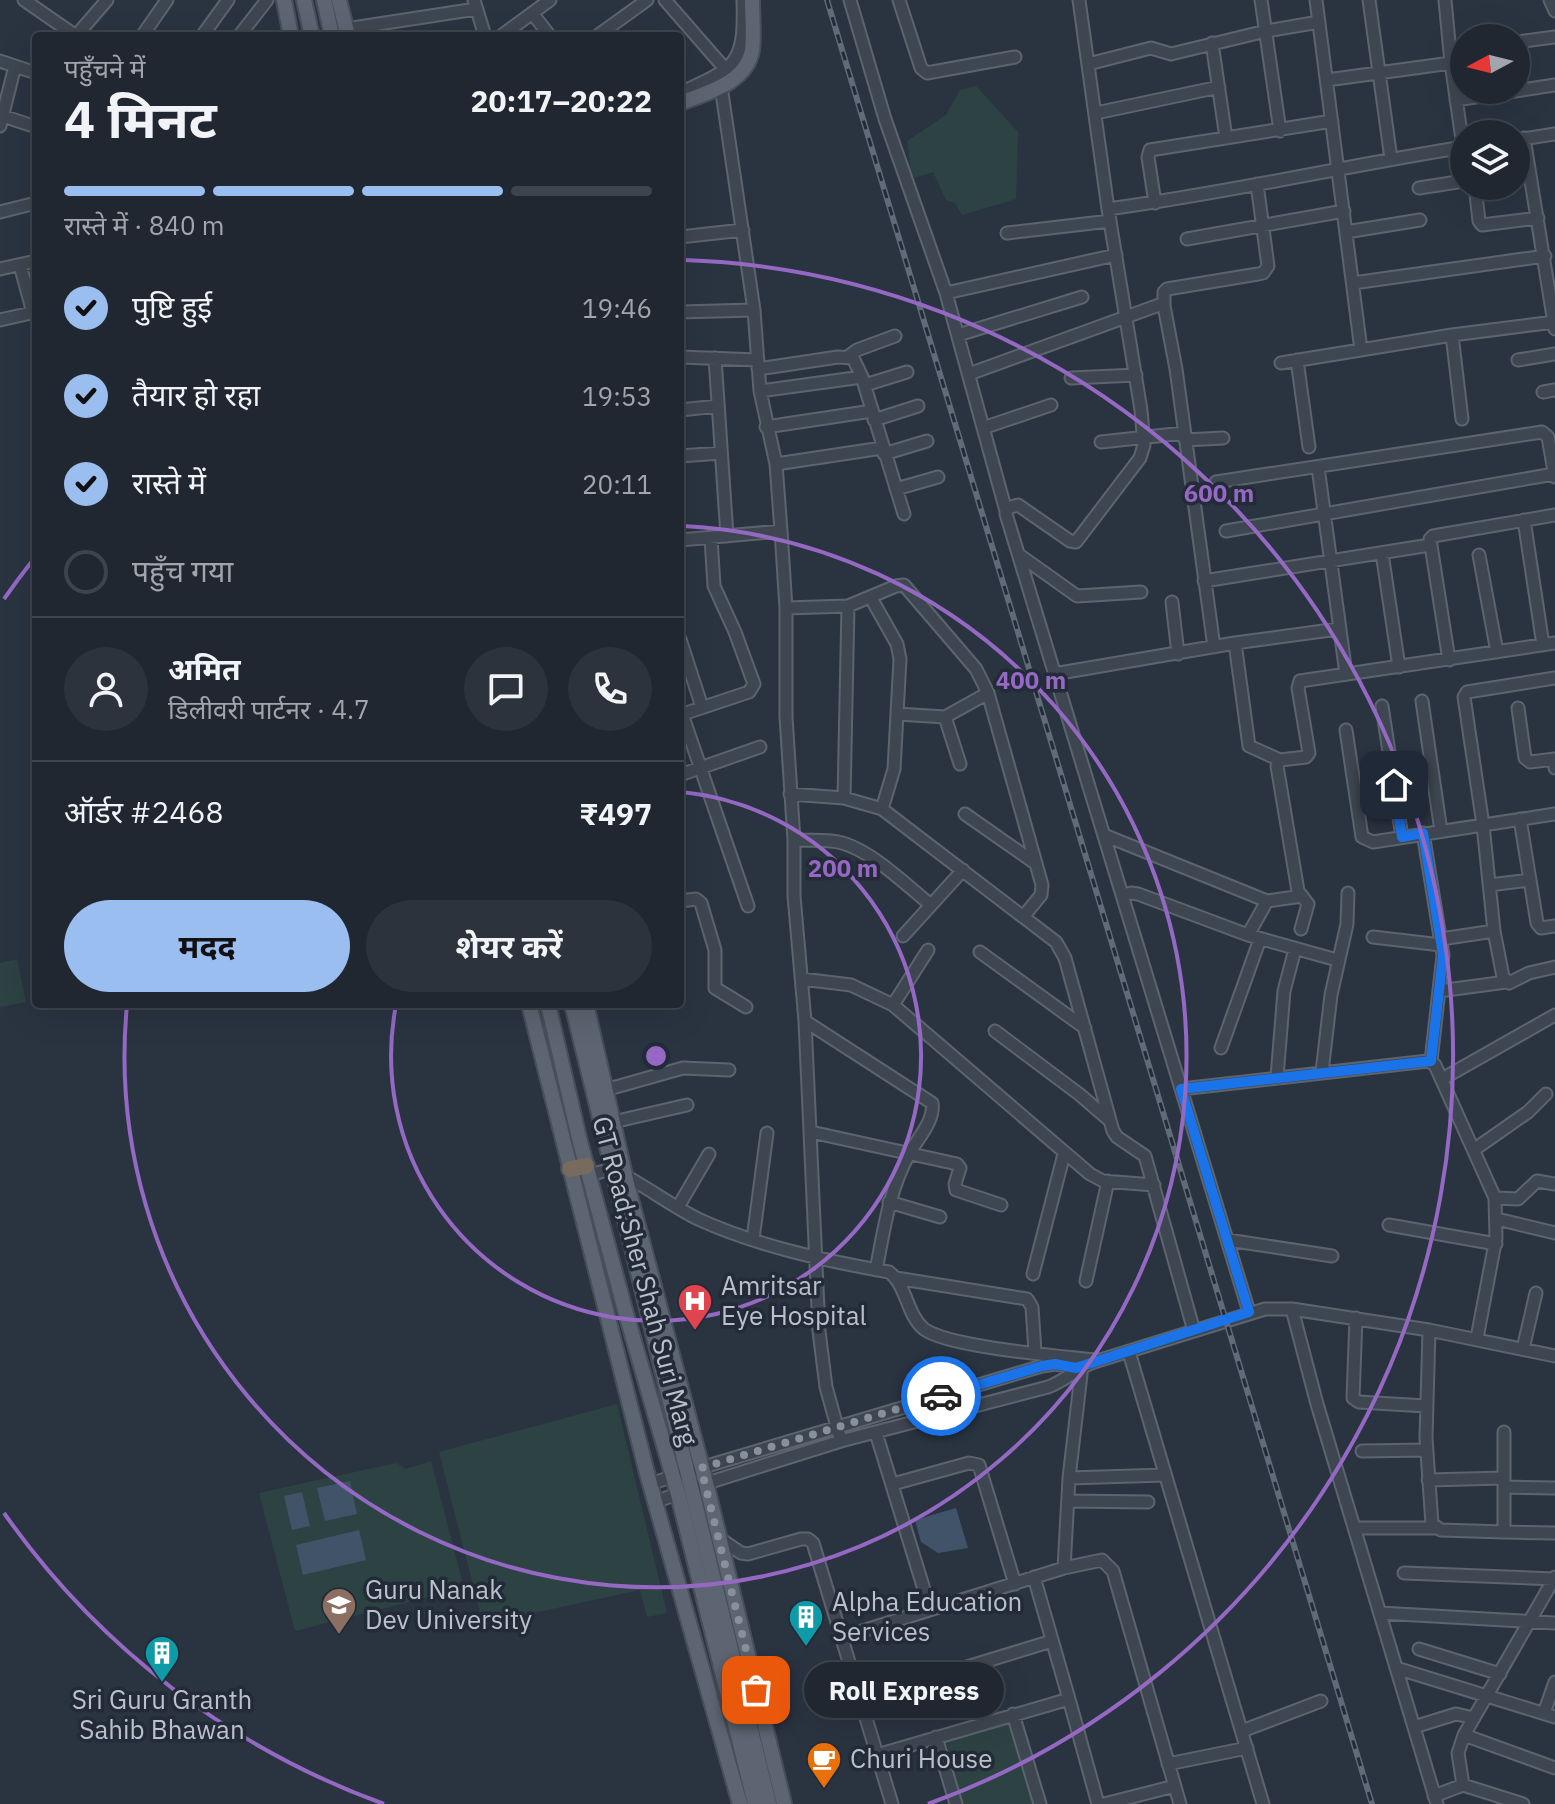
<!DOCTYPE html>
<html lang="hi">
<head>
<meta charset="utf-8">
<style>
	:root { --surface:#202731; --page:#2d333d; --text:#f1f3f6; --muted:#a2a5ab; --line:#3d444d; --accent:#9bbef0 }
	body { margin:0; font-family:"IBM Plex Sans","Noto Sans Devanagari",sans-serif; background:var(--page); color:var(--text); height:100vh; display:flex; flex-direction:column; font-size:30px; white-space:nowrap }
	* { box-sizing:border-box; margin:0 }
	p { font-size:26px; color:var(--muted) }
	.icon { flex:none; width:44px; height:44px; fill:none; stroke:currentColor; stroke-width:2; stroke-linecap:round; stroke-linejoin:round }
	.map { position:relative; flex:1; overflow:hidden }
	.side { position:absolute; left:32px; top:32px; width:652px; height:976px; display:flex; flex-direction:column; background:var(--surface); border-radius:8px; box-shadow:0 8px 32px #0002,0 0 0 2px var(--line) }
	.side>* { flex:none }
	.needle { width:52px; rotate:263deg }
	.fabs { position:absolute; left:1450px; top:24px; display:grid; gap:16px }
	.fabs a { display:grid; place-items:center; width:80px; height:80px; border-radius:50%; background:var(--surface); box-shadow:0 8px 32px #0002,0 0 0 2px var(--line); font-size:40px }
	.pin { position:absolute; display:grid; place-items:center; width:68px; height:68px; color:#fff; margin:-34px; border-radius:16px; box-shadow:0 4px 12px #0006 }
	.courier { position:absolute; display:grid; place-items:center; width:80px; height:80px; margin:-40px; border:6px solid #1a73e8; border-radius:50%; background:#fff; color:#222; box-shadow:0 2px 10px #0007 }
	.bubble { position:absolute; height:56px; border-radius:28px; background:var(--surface); box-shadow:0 8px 32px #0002,0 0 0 2px var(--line); font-size:26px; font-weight:700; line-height:56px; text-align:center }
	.overview em { font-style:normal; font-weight:700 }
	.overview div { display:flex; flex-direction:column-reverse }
	.overview { display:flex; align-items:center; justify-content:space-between; height:136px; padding:0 32px }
	h1 { font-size:52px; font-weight:700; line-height:60px }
	.bar { display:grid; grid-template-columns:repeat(4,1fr); gap:12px 8px; align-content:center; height:96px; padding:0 32px }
	.bar i { height:10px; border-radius:6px; background:var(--line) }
	.bar .selected { background:var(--accent) }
	.bar p { grid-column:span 4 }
	.line { display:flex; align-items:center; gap:20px; padding:0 32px; border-top:2px solid var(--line) }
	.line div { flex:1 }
	.round { display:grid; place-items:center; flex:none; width:84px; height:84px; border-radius:42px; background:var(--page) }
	ol { padding:0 32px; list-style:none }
	li { display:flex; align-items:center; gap:24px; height:88px }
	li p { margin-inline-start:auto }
	li .icon { padding:8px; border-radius:50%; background:var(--accent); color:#111; stroke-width:4 }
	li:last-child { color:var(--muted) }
	li i { width:44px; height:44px; border:4px solid var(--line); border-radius:50% }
	.button { display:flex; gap:16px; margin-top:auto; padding:16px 32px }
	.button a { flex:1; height:92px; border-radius:48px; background:var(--accent); color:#111; font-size:32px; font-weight:700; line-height:92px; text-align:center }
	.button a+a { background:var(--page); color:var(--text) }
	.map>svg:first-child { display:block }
	.green { fill:#2d4243 }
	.water { fill:#415368 }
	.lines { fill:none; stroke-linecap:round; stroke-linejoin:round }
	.minor-casing { stroke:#5c646e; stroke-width:15 }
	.major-casing { stroke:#474f5a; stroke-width:18 }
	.highway-casing { stroke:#48515b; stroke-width:20 }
	.minor { stroke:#3e4651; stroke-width:11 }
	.major { stroke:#5c6571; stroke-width:14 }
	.highway { stroke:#766b5c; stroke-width:16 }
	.rail-casing { stroke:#606a78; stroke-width:6 }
	.rail { stroke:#222b37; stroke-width:3; stroke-dasharray:9; stroke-linecap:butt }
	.done { stroke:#88909b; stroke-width:8; stroke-dasharray:0 14.4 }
	.route { stroke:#1a73e8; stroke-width:10 }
	.ring { fill:none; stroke:#9568c4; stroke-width:4 }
	.labels { text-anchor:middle; stroke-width:7; stroke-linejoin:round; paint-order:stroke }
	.street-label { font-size:26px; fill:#bbc1cb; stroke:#222b37 }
	.poi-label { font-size:26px; fill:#bbc1cb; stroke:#222b37; text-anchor:start }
	.centre { fill:#9568c4; stroke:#222b37; stroke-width:4 }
	.ring-label { font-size:24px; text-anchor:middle; font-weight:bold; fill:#9568c4; stroke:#222b37; stroke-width:7; stroke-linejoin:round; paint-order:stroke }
</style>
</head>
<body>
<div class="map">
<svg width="1555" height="1804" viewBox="0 0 1555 1804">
	<rect width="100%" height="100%" fill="#2a3441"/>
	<path class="green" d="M976,86L1018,132L1016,199L962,215L955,203L946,200L933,172L915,178L911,172L907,141L946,115L960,90Z
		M17,959L26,1002L0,1007V963Z
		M617,1404L667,1613L647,1617L640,1590L483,1624L439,1452Z
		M431,1461L464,1588L295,1631L259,1493L396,1463L406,1469Z
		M1007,1720L1034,1804H963L945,1738Z"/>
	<path class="water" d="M350,1481L357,1514L325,1521L317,1488Z
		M302,1492L310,1526L292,1530L284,1496Z
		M956,1508L968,1548L938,1553L921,1542L915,1520Z
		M359,1530L366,1560L303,1575L296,1545Z"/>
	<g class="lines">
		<g class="minor-casing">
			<path id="minor" d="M24,0L76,36L107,0
				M474,0L485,36
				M665,0L726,70
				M850,0L885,119L946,293L1006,511
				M899,0L921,68L927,73L1015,57
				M1079,0L1108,209L1141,410L1144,445L1140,458L1076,542L1070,541L1018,505L1007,508L1006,514L1249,1312
				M1261,0L1280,131
				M1316,0L1361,350
				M1369,0L1391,159
				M1445,0L1451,63L1463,147
				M1550,0L1555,11
				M532,13L550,36
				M346,29L476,9
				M142,36L167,0
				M202,36L228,0
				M239,36L267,0
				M501,36L550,0
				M597,36L647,0
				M1516,42L1555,37
				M1212,43L1226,138
				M0,61L36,73
				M1088,64L1151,48L1171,54L1266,31L1319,22
				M1327,80L1451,63
				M721,86L754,310L760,391L776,464L781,531L786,608V717L794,840V896L805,1021L819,1331L826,1387L841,1441
				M680,93C737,67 745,64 743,0
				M1456,100L1555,85
				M1096,113L1219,87
				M0,115L36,127
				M0,126L15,66
				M1524,138L1555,329
				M1516,140L1555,134
				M1475,186L1479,221L1482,225L1538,218
				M1419,188L1464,181
				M1155,203L1148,157L1150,150L1332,121
				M1108,209C1227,193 1345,166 1464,147
				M0,212L36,203
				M1346,232L1420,220
				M1007,233L1110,221
				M680,237L743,230
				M1187,239L1344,211
				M20,265L33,313
				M0,269L36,261
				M1353,283L1545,256
				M946,293L1116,255
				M1164,306V292L1167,289L1258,274L1263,273L1268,266L1257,184
				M680,312L754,310
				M0,320L36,312
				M958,335L1082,297
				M1452,335L1462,419
				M849,356L857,350L895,336
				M680,357L758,360
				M715,358L727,536
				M1297,360L1309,447
				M1518,360L1555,354
				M1281,363L1452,335L1554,322
				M758,369L838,357L853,358L862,377L904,514
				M969,374L1159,305L1164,306L1176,369L1214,647
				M1071,378L1136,375
				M865,385L907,372
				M760,391L862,377
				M1543,392L1555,390
				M680,410L718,406
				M874,420L918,406
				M766,427L872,411
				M983,428L1051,405
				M1185,440L1223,438
				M1101,442L1184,433
				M884,454L927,441
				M680,456L721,453
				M776,464L882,448
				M1318,467L1346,674
				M1216,482L1542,432L1548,437L1555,477
				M896,489L938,477
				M1524,520L1543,645
				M1226,531L1554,474
				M680,540L781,531
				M1382,553L1399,667
				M1018,554L1077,596L1141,592
				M1479,555L1497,652
				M1204,581L1430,545
				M871,598L897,644L900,659L894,769L882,809
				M1172,602L1178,654
				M786,608L848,606L896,586L904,585L976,669L988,693L1042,885L1041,895L1023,917
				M680,639L702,707
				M1235,643L1249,746L1280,760
				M1449,660L1430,539L1433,536L1555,515
				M1054,674L1235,643L1338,629
				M1555,678L1467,692L1464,697L1483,825L1494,931L1503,977L1509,983L1529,973L1555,967
				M1422,701L1441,831
				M1382,706L1402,837
				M1518,708L1525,758L1530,762L1555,759V768
				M682,714L748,906
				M897,714L945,717L988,693
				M680,715L749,692L754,684L735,632L714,586L711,538
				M945,717L960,764
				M1346,730L1362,837L1373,842L1555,814
				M680,775L760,747
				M790,794L844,798L882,809L1056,942L1065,958L1113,1131L1117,1137L1145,1156L1194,1331
				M844,798L848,606
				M965,814L1035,863
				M1520,819L1537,923L1541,928L1555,926
				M1423,833L1443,955L1431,1061
				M1104,835L1267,901
				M794,840C808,841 824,839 838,842C869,848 906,885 931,905
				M1489,885L1530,880
				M1122,895L1131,893L1138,894L1248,935L1337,960
				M680,901L696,899L701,903L715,950V988L746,1007
				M1301,929L1308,904L1298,891L1277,766L1280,760L1306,757L1309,753L1298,688L1300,681L1555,643
				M1248,935L1267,901L1302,896
				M903,936L963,870
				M1373,937L1441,945
				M1441,939L1494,931
				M980,952L1085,1028
				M802,979L851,985L893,1005L1090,1174L1103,1181L1154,1185
				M1439,991L1506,982
				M893,1005L928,950
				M805,1021L932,1103C935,1121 917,1139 909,1154C889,1190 884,1230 876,1270
				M995,1031L1079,1094L1108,1119
				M1221,1048L1260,939
				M1322,1072L1331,995L1347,924L1348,893
				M1277,1077L1284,991L1295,949
				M1442,1079L1555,1015
				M1181,1089L1428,1061L1435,1065L1495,1198L1496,1238L1477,1338
				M598,1092L683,1068L729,1070
				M613,1122L687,1105
				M811,1132L957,1164L960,1168L955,1184L956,1190L1001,1205
				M1475,1149L1528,1112L1546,1094
				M589,1175L612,1169C642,1183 668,1204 698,1219C757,1246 826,1261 889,1272C907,1285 906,1314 924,1329C948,1347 1059,1356 1094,1360
				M1495,1198L1518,1199L1537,1181L1555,1184
				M889,1202L940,1217
				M678,1207L709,1154
				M1497,1219L1555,1233
				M1389,1225L1496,1244
				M753,1239L767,1133
				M1228,1240L1332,1256
				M1033,1274L1064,1154
				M896,1278L1027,1299L1032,1307L1035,1352
				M1086,1281L1108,1181
				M1292,1309L1317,1404L1437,1804
				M1356,1318L1353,1398L1359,1402L1426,1406
				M1429,1330L1426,1438L1432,1524L1441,1530L1504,1532
				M1523,1349L1536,1293
				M1129,1352L1263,1804
				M1504,1432V1532L1555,1533
				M876,1433L930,1609
				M1362,1451L1426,1450
				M697,1469L1042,1366L1055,1364L1076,1368
				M1069,1478L1165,1475
				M1428,1480L1504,1478
				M650,1484L680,1474
				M893,1484L969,1463L979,1465L1015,1584
				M701,1485L841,1441L1048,1387C1065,1381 1077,1368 1094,1362L1265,1309H1292L1429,1330L1555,1356
				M1504,1487L1555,1488
				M1068,1501L1148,1502
				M655,1502L685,1491
				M1355,1528H1435
				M719,1538L741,1553L748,1554L801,1539H808L813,1543L892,1804
				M1064,1568L1069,1478L1082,1366
				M1404,1573L1555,1579
				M1380,1613L1555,1623
				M843,1637L1064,1568L1102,1560L1113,1571L1180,1804
				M1419,1649L1500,1674
				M1396,1668L1555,1717
				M862,1699L1052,1641
				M1069,1699L1098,1804
				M1544,1713L1555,1682
				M1013,1714L1040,1804
				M1414,1727L1456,1714L1474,1718
				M1242,1731L1321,1701
				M1464,1735L1555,1768
				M936,1737L956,1804
				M877,1755L1069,1699L1034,1577
				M1168,1764L1247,1748
				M1463,1785L1523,1804
				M1434,1796L1463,1785L1458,1753L1464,1735L1555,1577
				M1104,1804L1175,1786"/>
		</g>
		<g class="major-casing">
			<path id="major" d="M284,0L291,36
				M304,0L312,36
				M324,0L332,36
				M339,0L348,36
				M680,103C706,93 747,83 752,50C754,34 752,16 752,0
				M529,1004L647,1473L740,1804
				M548,1004L579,1138L625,1310L678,1494L755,1804
				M572,1004L769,1804
				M586,1004L627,1184L706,1483L784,1804"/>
		</g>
		<g class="highway-casing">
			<path id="highway" d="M570,1169L586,1166"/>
		</g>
		<use href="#minor" class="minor"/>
		<use href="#major" class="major"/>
		<use href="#highway" class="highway"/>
		<g class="rail-casing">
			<path id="rail" d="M827,0L1372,1804"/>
		</g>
		<use href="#rail" class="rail"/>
	</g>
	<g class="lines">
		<path class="done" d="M756,1690L701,1468L941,1396"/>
		<path class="route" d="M941,1396L1042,1366L1055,1364L1076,1368L1249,1312L1181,1089L1431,1061L1443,955L1423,833L1402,837L1394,785"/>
	</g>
	<g class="ring">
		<path d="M681 792A265 265 0 1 1 396 1005"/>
		<path d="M684 526A531 531 0 1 1 127 1005"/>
		<path d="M384 1804A796 796 0 0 1 4 1513M4 599A796 796 0 0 1 33 560M684 260A796 796 0 0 1 928 1804"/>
	</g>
	<defs>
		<g id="hospital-pin" transform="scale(1.8)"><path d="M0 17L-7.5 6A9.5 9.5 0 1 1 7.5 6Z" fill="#e0444e" stroke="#222b37"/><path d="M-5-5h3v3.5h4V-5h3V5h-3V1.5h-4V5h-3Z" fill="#fff"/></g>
		<g id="university-pin" transform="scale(1.8)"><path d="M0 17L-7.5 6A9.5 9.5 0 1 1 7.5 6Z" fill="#8d6e63" stroke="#222b37"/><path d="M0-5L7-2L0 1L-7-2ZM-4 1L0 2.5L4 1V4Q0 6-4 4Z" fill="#fff"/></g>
		<g id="building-pin" transform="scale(1.8)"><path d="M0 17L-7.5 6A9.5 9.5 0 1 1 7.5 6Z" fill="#0f9aa8" stroke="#222b37"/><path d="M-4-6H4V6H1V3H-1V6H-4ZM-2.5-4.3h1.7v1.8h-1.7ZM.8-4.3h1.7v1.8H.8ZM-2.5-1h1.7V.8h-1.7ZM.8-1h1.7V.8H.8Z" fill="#fff"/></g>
		<g id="cafe-pin" transform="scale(1.8)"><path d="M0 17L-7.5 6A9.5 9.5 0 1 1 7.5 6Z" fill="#e8710a" stroke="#222b37"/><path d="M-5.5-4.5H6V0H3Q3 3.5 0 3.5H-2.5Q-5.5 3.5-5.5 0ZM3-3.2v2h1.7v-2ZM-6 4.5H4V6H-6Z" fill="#fff"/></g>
	</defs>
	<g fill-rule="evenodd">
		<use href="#hospital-pin" x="695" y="1301"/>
		<use href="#university-pin" x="339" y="1605"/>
		<use href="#building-pin" x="806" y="1617"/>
		<use href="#building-pin" x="162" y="1653"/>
		<use href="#cafe-pin" x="824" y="1759"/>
	</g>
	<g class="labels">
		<g class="street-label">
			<text transform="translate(645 1281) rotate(75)" y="9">GT Road;Sher Shah Suri Marg</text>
		</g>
		<g class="poi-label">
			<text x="721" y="1295">Amritsar<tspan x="721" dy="30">Eye Hospital</tspan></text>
			<text x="365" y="1599">Guru Nanak<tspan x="365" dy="30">Dev University</tspan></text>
			<text x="832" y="1611">Alpha Education<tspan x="832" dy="30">Services</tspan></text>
			<text x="162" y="1709" text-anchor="middle">Sri Guru Granth<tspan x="162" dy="30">Sahib Bhawan</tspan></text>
			<text x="850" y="1768">Churi House</text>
		</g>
	</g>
	<circle cx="656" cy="1056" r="12" class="centre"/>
	<g class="ring-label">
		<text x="1219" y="502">600 m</text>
		<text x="1031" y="689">400 m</text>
		<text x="843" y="877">200 m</text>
	</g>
</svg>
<div class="fabs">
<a><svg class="needle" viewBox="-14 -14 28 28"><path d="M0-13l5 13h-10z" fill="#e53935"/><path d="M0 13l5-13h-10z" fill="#a2a5ab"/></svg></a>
<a><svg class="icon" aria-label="layers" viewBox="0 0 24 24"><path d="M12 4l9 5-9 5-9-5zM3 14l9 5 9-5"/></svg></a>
</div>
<div class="pin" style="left:756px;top:1690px;background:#ea580c"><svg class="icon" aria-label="bag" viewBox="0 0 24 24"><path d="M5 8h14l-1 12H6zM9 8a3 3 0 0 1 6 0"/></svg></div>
<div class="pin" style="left:1394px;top:785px;background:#1f2937"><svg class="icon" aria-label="home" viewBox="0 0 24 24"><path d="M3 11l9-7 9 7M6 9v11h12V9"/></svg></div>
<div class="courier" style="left:941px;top:1396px"><svg class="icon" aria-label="car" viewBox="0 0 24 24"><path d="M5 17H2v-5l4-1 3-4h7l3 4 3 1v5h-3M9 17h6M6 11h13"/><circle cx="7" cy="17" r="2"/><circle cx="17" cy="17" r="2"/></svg></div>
<div class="bubble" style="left:804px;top:1662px;width:200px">Roll Express</div>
<section class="side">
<div class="overview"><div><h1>4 मिनट</h1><p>पहुँचने में</p></div><em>20:17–20:22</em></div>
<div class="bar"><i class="selected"></i><i class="selected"></i><i class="selected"></i><i></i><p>रास्ते में · 840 m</p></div>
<ol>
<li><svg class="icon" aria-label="check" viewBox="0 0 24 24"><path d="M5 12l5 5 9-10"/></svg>पुष्टि हुई<p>19:46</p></li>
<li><svg class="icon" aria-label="check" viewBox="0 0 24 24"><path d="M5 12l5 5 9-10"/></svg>तैयार हो रहा<p>19:53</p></li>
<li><svg class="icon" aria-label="check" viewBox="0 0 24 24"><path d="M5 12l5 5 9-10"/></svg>रास्ते में<p>20:11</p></li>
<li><i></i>पहुँच गया</li>
</ol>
<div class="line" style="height:144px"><a class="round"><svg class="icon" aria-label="person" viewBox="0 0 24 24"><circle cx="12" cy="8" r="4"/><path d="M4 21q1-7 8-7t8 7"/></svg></a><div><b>अमित</b><p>डिलीवरी पार्टनर · 4.7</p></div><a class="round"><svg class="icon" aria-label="chat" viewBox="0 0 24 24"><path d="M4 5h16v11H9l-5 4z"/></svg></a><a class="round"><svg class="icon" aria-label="phone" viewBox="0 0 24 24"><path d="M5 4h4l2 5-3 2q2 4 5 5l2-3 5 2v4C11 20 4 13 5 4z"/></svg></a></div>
<div class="line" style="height:104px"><div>ऑर्डर #2468</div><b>₹497</b></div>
<div class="button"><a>मदद</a><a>शेयर करें</a></div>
</section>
</div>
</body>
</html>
